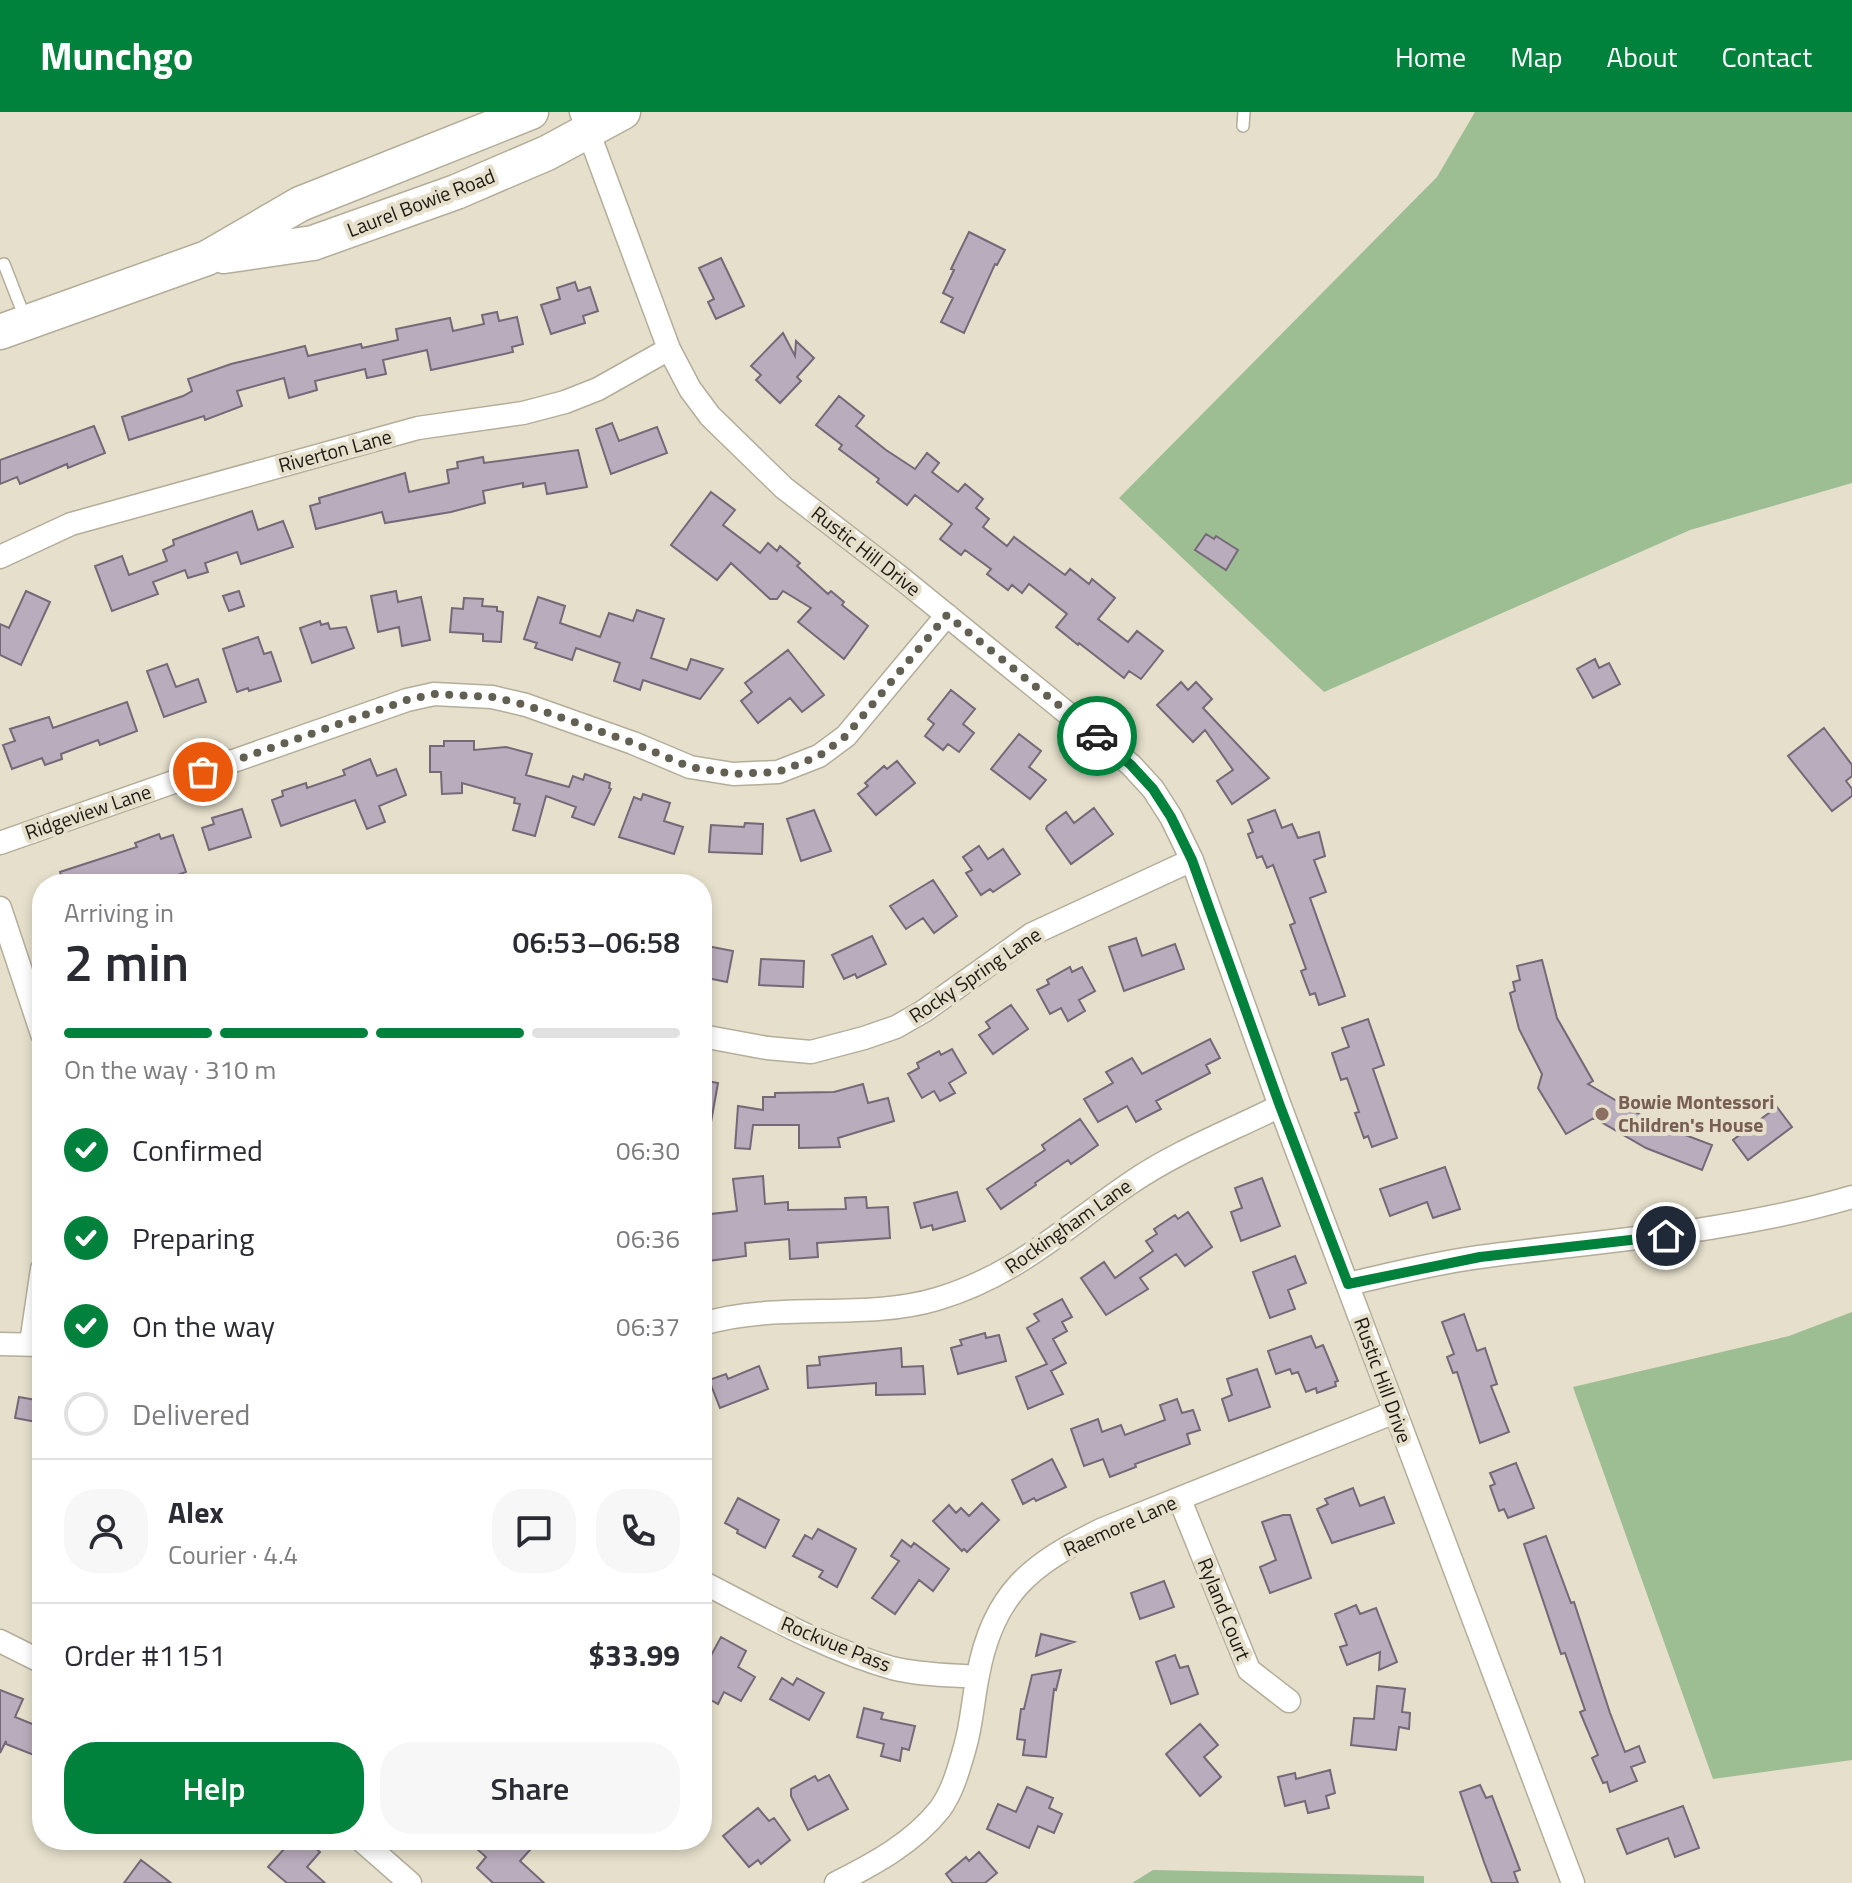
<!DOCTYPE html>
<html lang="en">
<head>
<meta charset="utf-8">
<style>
	:root { --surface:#fff; --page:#f7f7f7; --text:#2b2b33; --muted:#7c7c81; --line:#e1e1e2; --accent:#00813c }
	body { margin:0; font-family:"Titillium Web",sans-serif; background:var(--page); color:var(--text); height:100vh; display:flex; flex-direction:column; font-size:30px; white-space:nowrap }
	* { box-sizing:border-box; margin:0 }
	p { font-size:26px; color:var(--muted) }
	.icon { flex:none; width:44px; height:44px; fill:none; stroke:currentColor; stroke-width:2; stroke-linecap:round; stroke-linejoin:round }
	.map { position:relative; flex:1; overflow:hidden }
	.drawer { position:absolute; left:32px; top:762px; width:680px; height:976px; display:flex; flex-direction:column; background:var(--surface); border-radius:32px; box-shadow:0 4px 12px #0003 }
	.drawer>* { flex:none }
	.pin { position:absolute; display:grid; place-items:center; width:68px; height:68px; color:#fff; margin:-34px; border:4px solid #fff; border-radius:50%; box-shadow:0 2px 8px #0007 }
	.courier { position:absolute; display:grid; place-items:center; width:80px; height:80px; margin:-40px; border:6px solid #00813c; border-radius:50%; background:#fff; color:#222; box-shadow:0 2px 10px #0007 }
	.overview em { font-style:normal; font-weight:600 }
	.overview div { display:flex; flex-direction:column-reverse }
	.overview { display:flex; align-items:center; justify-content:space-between; height:136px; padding:0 32px }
	h1 { font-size:52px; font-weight:600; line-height:60px }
	.bar { display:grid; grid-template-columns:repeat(4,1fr); gap:12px 8px; align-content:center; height:96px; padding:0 32px }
	.bar i { height:10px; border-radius:6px; background:var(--line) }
	.bar .selected { background:var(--accent) }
	.bar p { grid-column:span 4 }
	.line { display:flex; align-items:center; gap:20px; padding:0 32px; border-top:2px solid var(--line) }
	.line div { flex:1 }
	.round { display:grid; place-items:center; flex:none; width:84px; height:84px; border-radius:32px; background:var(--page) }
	ol { padding:0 32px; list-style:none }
	li { display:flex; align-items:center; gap:24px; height:88px }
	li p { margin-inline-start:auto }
	li .icon { padding:8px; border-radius:50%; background:var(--accent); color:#fff; stroke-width:4 }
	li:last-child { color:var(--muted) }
	li i { width:44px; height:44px; border:4px solid var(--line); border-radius:50% }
	.action { display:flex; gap:16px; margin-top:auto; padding:16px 32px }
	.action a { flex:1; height:92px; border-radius:32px; background:var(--accent); color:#fff; font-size:32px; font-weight:600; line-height:92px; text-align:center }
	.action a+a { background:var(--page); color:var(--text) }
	header { display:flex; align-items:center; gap:48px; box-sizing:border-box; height:112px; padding:0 40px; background:var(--accent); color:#fff }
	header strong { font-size:38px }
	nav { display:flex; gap:44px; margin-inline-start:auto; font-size:28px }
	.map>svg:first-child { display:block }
	.green { fill:#9dbd93 }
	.building { fill:#b9acbc; stroke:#756978; stroke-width:2 }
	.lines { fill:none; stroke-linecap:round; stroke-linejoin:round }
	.lane-casing { stroke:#b3ad9a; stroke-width:14 }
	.street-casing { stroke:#b3ad9a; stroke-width:25 }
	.primary-casing { stroke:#b3ad9a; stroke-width:37 }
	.lane { stroke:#fff; stroke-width:11 }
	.street { stroke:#fff; stroke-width:22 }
	.primary { stroke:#fff; stroke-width:34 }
	.done { stroke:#625f53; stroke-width:8; stroke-dasharray:0 14.4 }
	.route { stroke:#00813c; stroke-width:10 }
	.education-dot { fill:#8d6e63; stroke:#e5dfcb; stroke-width:3 }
	.labels { text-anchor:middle; stroke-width:8; stroke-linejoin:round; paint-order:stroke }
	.street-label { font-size:20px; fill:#1c1a13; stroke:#e5dfcb }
	.education-label { font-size:20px; font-weight:bold; fill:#785e54; stroke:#e5dfcb; text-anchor:start }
</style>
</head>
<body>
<header>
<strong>Munchgo</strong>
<nav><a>Home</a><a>Map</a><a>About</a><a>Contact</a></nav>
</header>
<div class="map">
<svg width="1852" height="1771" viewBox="0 0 1852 1771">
	<rect width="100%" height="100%" fill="#e5dfcb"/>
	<path class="green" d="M1475,0H1852V371L1690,418L1324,580L1119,386L1437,65Z
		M1852,1200V1648L1713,1667L1573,1275L1789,1224Z
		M1153,1758L1424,1764V1771H1132Z"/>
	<path class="building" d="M969,120L1005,138L997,153L995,152L964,221L941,210L953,186L943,181L954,158L951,157Z
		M721,146L744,194L716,207L708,190L714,187L699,156Z
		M575,170L578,179L590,175L598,199L583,204L585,211L551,222L541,193L560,187L557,176Z
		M497,200L499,209L517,205L523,232L512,235L513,240L431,258L427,238L383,248L386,262L367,266L365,257L315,269L317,278L289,286L284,266L237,279L242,294L205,308L204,304L129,328L122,305L183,284L192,279L188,267L231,252L305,234L308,244L361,232L362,236L398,228L396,217L450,206L453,219L484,212L482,203Z
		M783,221L795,244L796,229L814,246L797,265L801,269L780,291L756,268L761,263L751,254Z
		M839,284L864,304L856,314L886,338L915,357L927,341L939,351L932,360L958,380L965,372L983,387L976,396L989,407L983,415L1007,434L1014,425L1065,463L1070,457L1089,472L1092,467L1115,486L1098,507L1128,530L1137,519L1163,539L1141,567L1129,559L1124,566L1079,531L1078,533L1056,515L1067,502L1029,472L1022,481L1012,473L1008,478L987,462L991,457L965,438L961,443L940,427L952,412L915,383L907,393L877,370L879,367L839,337L842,333L816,313Z
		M612,311L619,329L657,315L667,341L611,362L596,317Z
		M94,314L105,341L68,356L67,352L20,372L17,365L0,372V348Z
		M578,338L587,375L547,382L545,371L523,375V371L483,379L485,391L451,400L385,411L382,400L316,417L310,394L320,391L319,386L405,361L409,380L449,371L447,358L458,356L457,350L483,345L484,351Z
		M711,380L735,398L723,413L760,441L768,431L777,439L780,434L800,451L797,454L828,482L831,479L844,490L842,493L868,514L844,547L798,510L811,496L783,479L777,487H770L731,451L717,468L671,433Z
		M252,399L258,418L283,409L293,435L241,452L237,440L205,451L208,460L188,466L185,458L153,470L158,482L112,499L95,454L122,444L129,463L167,449L163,438L174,433L173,428Z
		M1206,422L1214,427L1216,424L1238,438L1226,458L1195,438Z
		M26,479L50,490L21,553L0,543V512L9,516Z
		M239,479L244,494L229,499L223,484Z
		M396,479L398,490L421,485L430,528L402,534L399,515L378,520L371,484Z
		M538,485L565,494L560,511L600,525L609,501L633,509L637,498L664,507L651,546L687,558L691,547L723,557L700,587L643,568L640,578L614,569L620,551L576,536L572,548L535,536L537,531L524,527Z
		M464,486L483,487L482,494L497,495V499L503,500L501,530L483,529V522L450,520L452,496L463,497Z
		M320,509L321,513L328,511L330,517L346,515L354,536L312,551L300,516Z
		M258,525L264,542L271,540L281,569L249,579L248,576L237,580L223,537Z
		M788,538L824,583L802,600L790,586L758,611L741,589L752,580L745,571Z
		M1595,547L1599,556L1609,551L1620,572L1593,586L1577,557Z
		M167,552L176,575L198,567L206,590L164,605L147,559Z
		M1181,570L1188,578L1196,570L1212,587L1203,596L1269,666L1232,692L1217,669L1233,658L1205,618L1193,630L1157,593Z
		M951,578L975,597L963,612L974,621L959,640L948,632L943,638L925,624L934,612L928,607Z
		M127,590L137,619L100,633L98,628L61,642L62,647L45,653L42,646L12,657L3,633L15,629L10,617L49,605L53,616Z
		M1824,616L1852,653V664L1846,669L1852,677V684L1832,699L1788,644Z
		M1019,622L1041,639L1029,655L1046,668L1030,687L991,657Z
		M444,629H474V638L506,635L532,642L526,663L569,675L573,664L583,668L585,662L610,671L609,676L611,677L594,713L572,705L576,695L546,684L535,724L513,718L520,692L514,691L515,686L462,671V681L442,682L441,660H430V634H444Z
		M370,647L377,664L396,657L406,683L379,694L385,710L367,717L355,688L281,714L272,688L283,684L282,679L306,671L307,676L345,663L343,658Z
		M897,649L915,671L876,703L858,682L868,674L865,671L884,654L887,657Z
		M643,682L670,691L664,709L683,715L674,742L619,725L634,685L641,688Z
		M1094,696L1113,722L1071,752L1046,717L1047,714L1066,700L1074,711Z
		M242,697L251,725L209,738L202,716L214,712L212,706Z
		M814,698L831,739L801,749L787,707Z
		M1275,698L1282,716L1292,712L1298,726L1319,720L1325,744L1314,748L1326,780L1310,786L1345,884L1319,893L1315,881L1310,883L1301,859L1306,857L1290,813L1295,811L1273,753L1267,756L1262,744L1257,746L1248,722L1253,720L1248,708Z
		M745,711L763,712L762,742L709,740L711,713L744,715Z
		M159,722L161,727L173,723L186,760L152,772H64L60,760L137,735L135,731Z
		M979,734L988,747L1003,737L1020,762L993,780L990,777L981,783L966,761L972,758L963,745Z
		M933,768L957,804L934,821L923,806L906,817L890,794Z
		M872,824L886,852L857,866L855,862L844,867L832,843Z
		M1136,826L1142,844L1175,832L1184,857L1124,879L1109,835Z
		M702,833L733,839L727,870L702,865Z
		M761,847L804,849L803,875L759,873Z
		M1542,848L1557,906L1593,969L1588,972L1656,1012L1712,1033L1702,1058L1646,1036L1594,1006L1566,1022L1538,976L1542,962L1519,917L1510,881L1515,879L1513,870L1520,868L1517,854Z
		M1070,855L1072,860L1082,855L1095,879L1079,888L1085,899L1068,909L1061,896L1050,902L1037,878L1049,872L1047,868Z
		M1011,893L1028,917L993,942L979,923L990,916L986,910Z
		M1368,907L1384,953L1373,957L1397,1026L1372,1035L1368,1024L1364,1026L1355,1001L1359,1000L1347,966L1341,968L1332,941L1349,935L1342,916Z
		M1210,927L1220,946L1206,953L1210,961L1156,989L1161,997L1136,1010L1127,994L1098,1010L1084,987L1113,971L1106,960L1132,946L1142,962Z
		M952,937L966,961L949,971L955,981L940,989L934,979L922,986L908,962L919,956L917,951L939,939L941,943Z
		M702,968L718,971L710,1016L702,1015Z
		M863,972L868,991L888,986L894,1009L838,1026L840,1035L799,1036V1013H753L750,1037L735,1036L738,994L763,998V985H775V981L834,980Z
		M1777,995L1792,1015L1748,1048L1733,1028Z
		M1080,1007L1098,1033L1071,1052L1068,1048L1035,1071L1036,1073L1001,1097L987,1077L1045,1038L1042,1033Z
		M1445,1055L1460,1097L1433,1106L1427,1090L1390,1104L1380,1077Z
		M763,1064L765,1092L788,1090V1098L846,1097L845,1086L866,1085L867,1096L888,1095L890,1126L817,1131L818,1145L790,1147L789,1127L745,1131L746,1144L708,1149V1145L702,1146V1103L737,1099L733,1067Z
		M1262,1066L1280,1114L1241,1129L1231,1100L1242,1096L1235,1076Z
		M957,1080L965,1109L933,1118L932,1113L921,1116L914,1091Z
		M1188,1100L1212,1135L1185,1154L1176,1142L1140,1166L1148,1177L1106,1203L1081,1166L1104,1150L1115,1166L1153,1139L1146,1129L1157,1122L1154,1117L1175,1103L1178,1107Z
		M1295,1144L1306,1171L1288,1178L1295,1197L1270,1206L1253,1160Z
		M1062,1187L1072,1205L1062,1210L1067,1219L1053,1227L1066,1251L1051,1259L1063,1282L1028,1297L1016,1265L1047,1252L1027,1216L1039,1209L1034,1202Z
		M1464,1202L1477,1239L1485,1236L1497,1272L1491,1274L1509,1320L1480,1331L1457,1260L1453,1261L1447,1245L1454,1242L1442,1210Z
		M985,1221L986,1226L999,1223L1006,1249L958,1262L951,1236L962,1233L960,1228Z
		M1311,1224L1316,1236L1323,1233L1338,1269L1335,1270L1336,1274L1317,1281L1316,1276L1306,1280L1298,1260L1292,1262L1290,1257L1276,1262L1268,1239Z
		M901,1236L902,1255L923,1254L925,1282L876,1283V1271L808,1276L807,1254L820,1253L819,1245Z
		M759,1254L768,1277L720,1296L709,1268L726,1262L728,1267Z
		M1257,1257L1270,1295L1229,1309L1222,1287L1232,1283L1227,1267Z
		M19,1285L42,1289V1311L15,1306Z
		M1177,1287L1182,1301L1193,1298L1200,1318L1187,1322L1190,1332L1135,1352L1136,1355L1110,1365L1103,1347L1084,1354L1071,1317L1098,1307L1102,1320L1121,1313L1125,1323L1165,1308L1160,1293Z
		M1052,1347L1066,1375L1036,1389L1034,1386L1023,1392L1012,1368Z
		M1516,1351L1534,1396L1508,1406L1504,1397L1499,1399L1490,1374L1495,1372L1490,1361Z
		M1353,1376L1360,1394L1384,1385L1394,1411L1332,1431L1317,1397L1328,1392L1325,1387Z
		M738,1386L779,1408L765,1436L737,1421L738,1418L725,1411Z
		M982,1391L999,1408L967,1440L964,1437L962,1439L933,1409L949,1393L956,1401L961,1396L969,1404Z
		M1283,1403H1290L1311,1466L1270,1481L1260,1455L1276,1448L1262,1410Z
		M818,1417L856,1437L837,1475L819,1465L823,1459L793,1444L805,1423L812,1427Z
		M1546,1424L1571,1491L1574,1490L1610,1601L1625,1640L1639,1634L1645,1650L1631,1655L1637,1669L1610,1680L1607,1670L1603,1671L1592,1646L1598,1643L1580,1600L1585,1598L1565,1541L1561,1542L1524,1432Z
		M902,1428L911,1435L914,1431L949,1457L933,1479L919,1468L895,1502L872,1486L899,1449L891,1444Z
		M1164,1469L1174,1495L1140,1507L1131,1481Z
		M1356,1493L1360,1502L1376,1496L1397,1550L1379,1558L1380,1540L1347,1553L1340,1535L1347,1533L1335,1502Z
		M1041,1522L1074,1530L1036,1544Z
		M721,1525L746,1539L738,1555L755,1565L741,1589L724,1580L718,1592L702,1583V1560Z
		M1175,1543L1180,1556L1188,1554L1198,1582L1171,1592L1156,1550Z
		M1061,1558L1056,1578L1054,1577L1046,1645L1023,1643L1025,1628L1017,1627L1021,1597H1024L1032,1563Z
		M782,1566L793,1573L797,1566L824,1581L809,1608L770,1587Z
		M1377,1574L1405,1577L1402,1600L1410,1601L1409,1617L1399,1615L1396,1638L1351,1633L1354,1606L1374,1607Z
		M0,1578L23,1587L15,1605L42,1616V1636L39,1645L6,1632V1629L0,1641Z
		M864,1596L883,1601L881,1607L915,1614L909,1638L902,1636L900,1649L881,1644L884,1632L857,1625Z
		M1200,1612L1218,1633L1204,1645L1221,1665L1200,1684L1166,1642Z
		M1330,1658L1335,1681L1326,1684L1329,1696L1308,1701L1305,1689L1285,1694L1278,1665L1295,1661L1296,1667Z
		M829,1663L848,1697L808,1718L791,1684V1677L815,1664L818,1669Z
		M1480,1673L1486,1686L1492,1684L1520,1758L1514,1760L1518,1771H1492L1484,1750L1460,1680Z
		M1027,1675L1053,1686L1049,1696L1062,1702L1054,1721L1038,1714L1029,1736L987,1717L998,1692L1016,1700Z
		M1683,1694L1699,1736L1675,1745L1668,1726L1627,1742L1617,1717Z
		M758,1696L769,1709L774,1706L790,1728L761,1752L758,1748L749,1755L723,1724Z
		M292,1728H306L320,1740L307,1755L325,1771H287L268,1755Z
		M467,1728H539L520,1749L544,1771H493L477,1756L486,1745Z
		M979,1740L997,1761L985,1771H953L946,1762L966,1745L969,1749Z
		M141,1748L171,1771H124Z"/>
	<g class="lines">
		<g class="lane-casing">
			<path id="lane" d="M1243,14L1244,0
				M4,152L25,206"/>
		</g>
		<g class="street-casing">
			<path id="street" d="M581,0L669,237L690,277L710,304L784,376L901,466L1131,653L1153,677L1171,705L1192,748L1280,994L1573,1771
				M0,445L71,412L418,316L523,301L565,290L598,277L669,237
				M0,731L407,588L434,582L492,585L526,593L633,631L690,655L733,662L778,660L819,644L846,624L947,503
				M0,796L42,922
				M702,924L767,936L811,940L864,926L896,915L924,899L1032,822L1192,748
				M1348,1172C1392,1162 1435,1151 1479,1145C1605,1128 1729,1121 1852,1085
				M702,1212C778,1189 863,1209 937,1187C1015,1164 1064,1116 1129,1072C1175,1040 1230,1019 1280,994
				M31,1231L42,1157
				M0,1232L42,1233
				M1180,1388L1249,1558L1289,1589
				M702,1470C763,1501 825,1537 892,1556C920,1563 949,1563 977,1565
				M0,1529L42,1550
				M361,1728L410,1771
				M836,1771C874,1752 913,1731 940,1697C953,1679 959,1656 965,1635C972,1611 973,1587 978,1563C993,1481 1031,1452 1103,1417L1395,1300"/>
		</g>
		<g class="primary-casing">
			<path id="primary" d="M224,144L313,131L456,80L547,41L623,0
				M0,220L207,146L300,92L531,0"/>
		</g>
		<use href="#lane" class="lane"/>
		<use href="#street" class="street"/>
		<use href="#primary" class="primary"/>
	</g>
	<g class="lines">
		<path class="done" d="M203,660L407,588L434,582L492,585L526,593L633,631L690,655L733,662L778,660L819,644L846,624L947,503L1097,624"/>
		<path class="route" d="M1097,624L1131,653L1153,677L1171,705L1192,748L1280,994L1348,1172L1480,1145L1666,1124"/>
	</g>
	<circle class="education-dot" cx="1602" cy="1002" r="8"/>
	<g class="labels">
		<g class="street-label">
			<text transform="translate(421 91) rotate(-21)" y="7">Laurel Bowie Road</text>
			<text transform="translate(335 339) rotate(-15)" y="7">Riverton Lane</text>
			<text transform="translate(866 439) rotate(38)" y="7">Rustic Hill Drive</text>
			<text transform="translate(88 700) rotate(-19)" y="7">Ridgeview Lane</text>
			<text transform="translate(975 863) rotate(-34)" y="7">Rocky Spring Lane</text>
			<text transform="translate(1068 1114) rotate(-35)" y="7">Rockingham Lane</text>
			<text transform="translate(1383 1268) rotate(70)" y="7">Rustic Hill Drive</text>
			<text transform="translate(1120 1414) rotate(-24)" y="7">Raemore Lane</text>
			<text transform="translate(1224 1497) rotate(68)" y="7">Ryland Court</text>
			<text transform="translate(836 1532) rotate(22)" y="7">Rockvue Pass</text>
		</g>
		<g class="education-label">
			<text x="1618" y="997">Bowie Montessori<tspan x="1618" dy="23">Children's House</tspan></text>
		</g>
	</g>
</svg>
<div class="pin" style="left:203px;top:660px;background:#ea580c"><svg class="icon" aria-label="bag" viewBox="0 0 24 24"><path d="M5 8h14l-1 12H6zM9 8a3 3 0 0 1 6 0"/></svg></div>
<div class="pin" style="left:1666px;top:1124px;background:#1f2937"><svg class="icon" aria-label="home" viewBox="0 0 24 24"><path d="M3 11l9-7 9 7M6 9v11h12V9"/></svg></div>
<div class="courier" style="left:1097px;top:624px"><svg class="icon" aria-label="car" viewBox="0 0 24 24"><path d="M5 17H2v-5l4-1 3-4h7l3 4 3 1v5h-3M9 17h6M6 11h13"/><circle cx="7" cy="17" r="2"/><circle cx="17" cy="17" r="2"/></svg></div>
<section class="drawer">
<div class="overview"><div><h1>2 min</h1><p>Arriving in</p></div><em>06:53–06:58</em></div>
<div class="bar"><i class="selected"></i><i class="selected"></i><i class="selected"></i><i></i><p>On the way · 310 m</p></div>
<ol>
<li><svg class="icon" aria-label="check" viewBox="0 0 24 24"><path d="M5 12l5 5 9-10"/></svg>Confirmed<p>06:30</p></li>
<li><svg class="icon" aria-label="check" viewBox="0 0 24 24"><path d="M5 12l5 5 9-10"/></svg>Preparing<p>06:36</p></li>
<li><svg class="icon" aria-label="check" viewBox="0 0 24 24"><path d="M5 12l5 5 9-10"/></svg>On the way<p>06:37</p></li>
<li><i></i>Delivered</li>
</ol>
<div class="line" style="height:144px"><a class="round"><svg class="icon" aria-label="person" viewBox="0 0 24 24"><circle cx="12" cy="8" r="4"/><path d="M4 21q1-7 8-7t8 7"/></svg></a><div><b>Alex</b><p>Courier · 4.4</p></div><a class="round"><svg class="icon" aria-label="chat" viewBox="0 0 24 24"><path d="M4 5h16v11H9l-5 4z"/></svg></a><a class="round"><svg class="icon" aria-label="phone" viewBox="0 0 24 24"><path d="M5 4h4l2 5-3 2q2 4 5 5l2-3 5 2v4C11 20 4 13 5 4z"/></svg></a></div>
<div class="line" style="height:104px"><div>Order #1151</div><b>$33.99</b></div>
<div class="action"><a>Help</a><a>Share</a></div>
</section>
</div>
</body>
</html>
